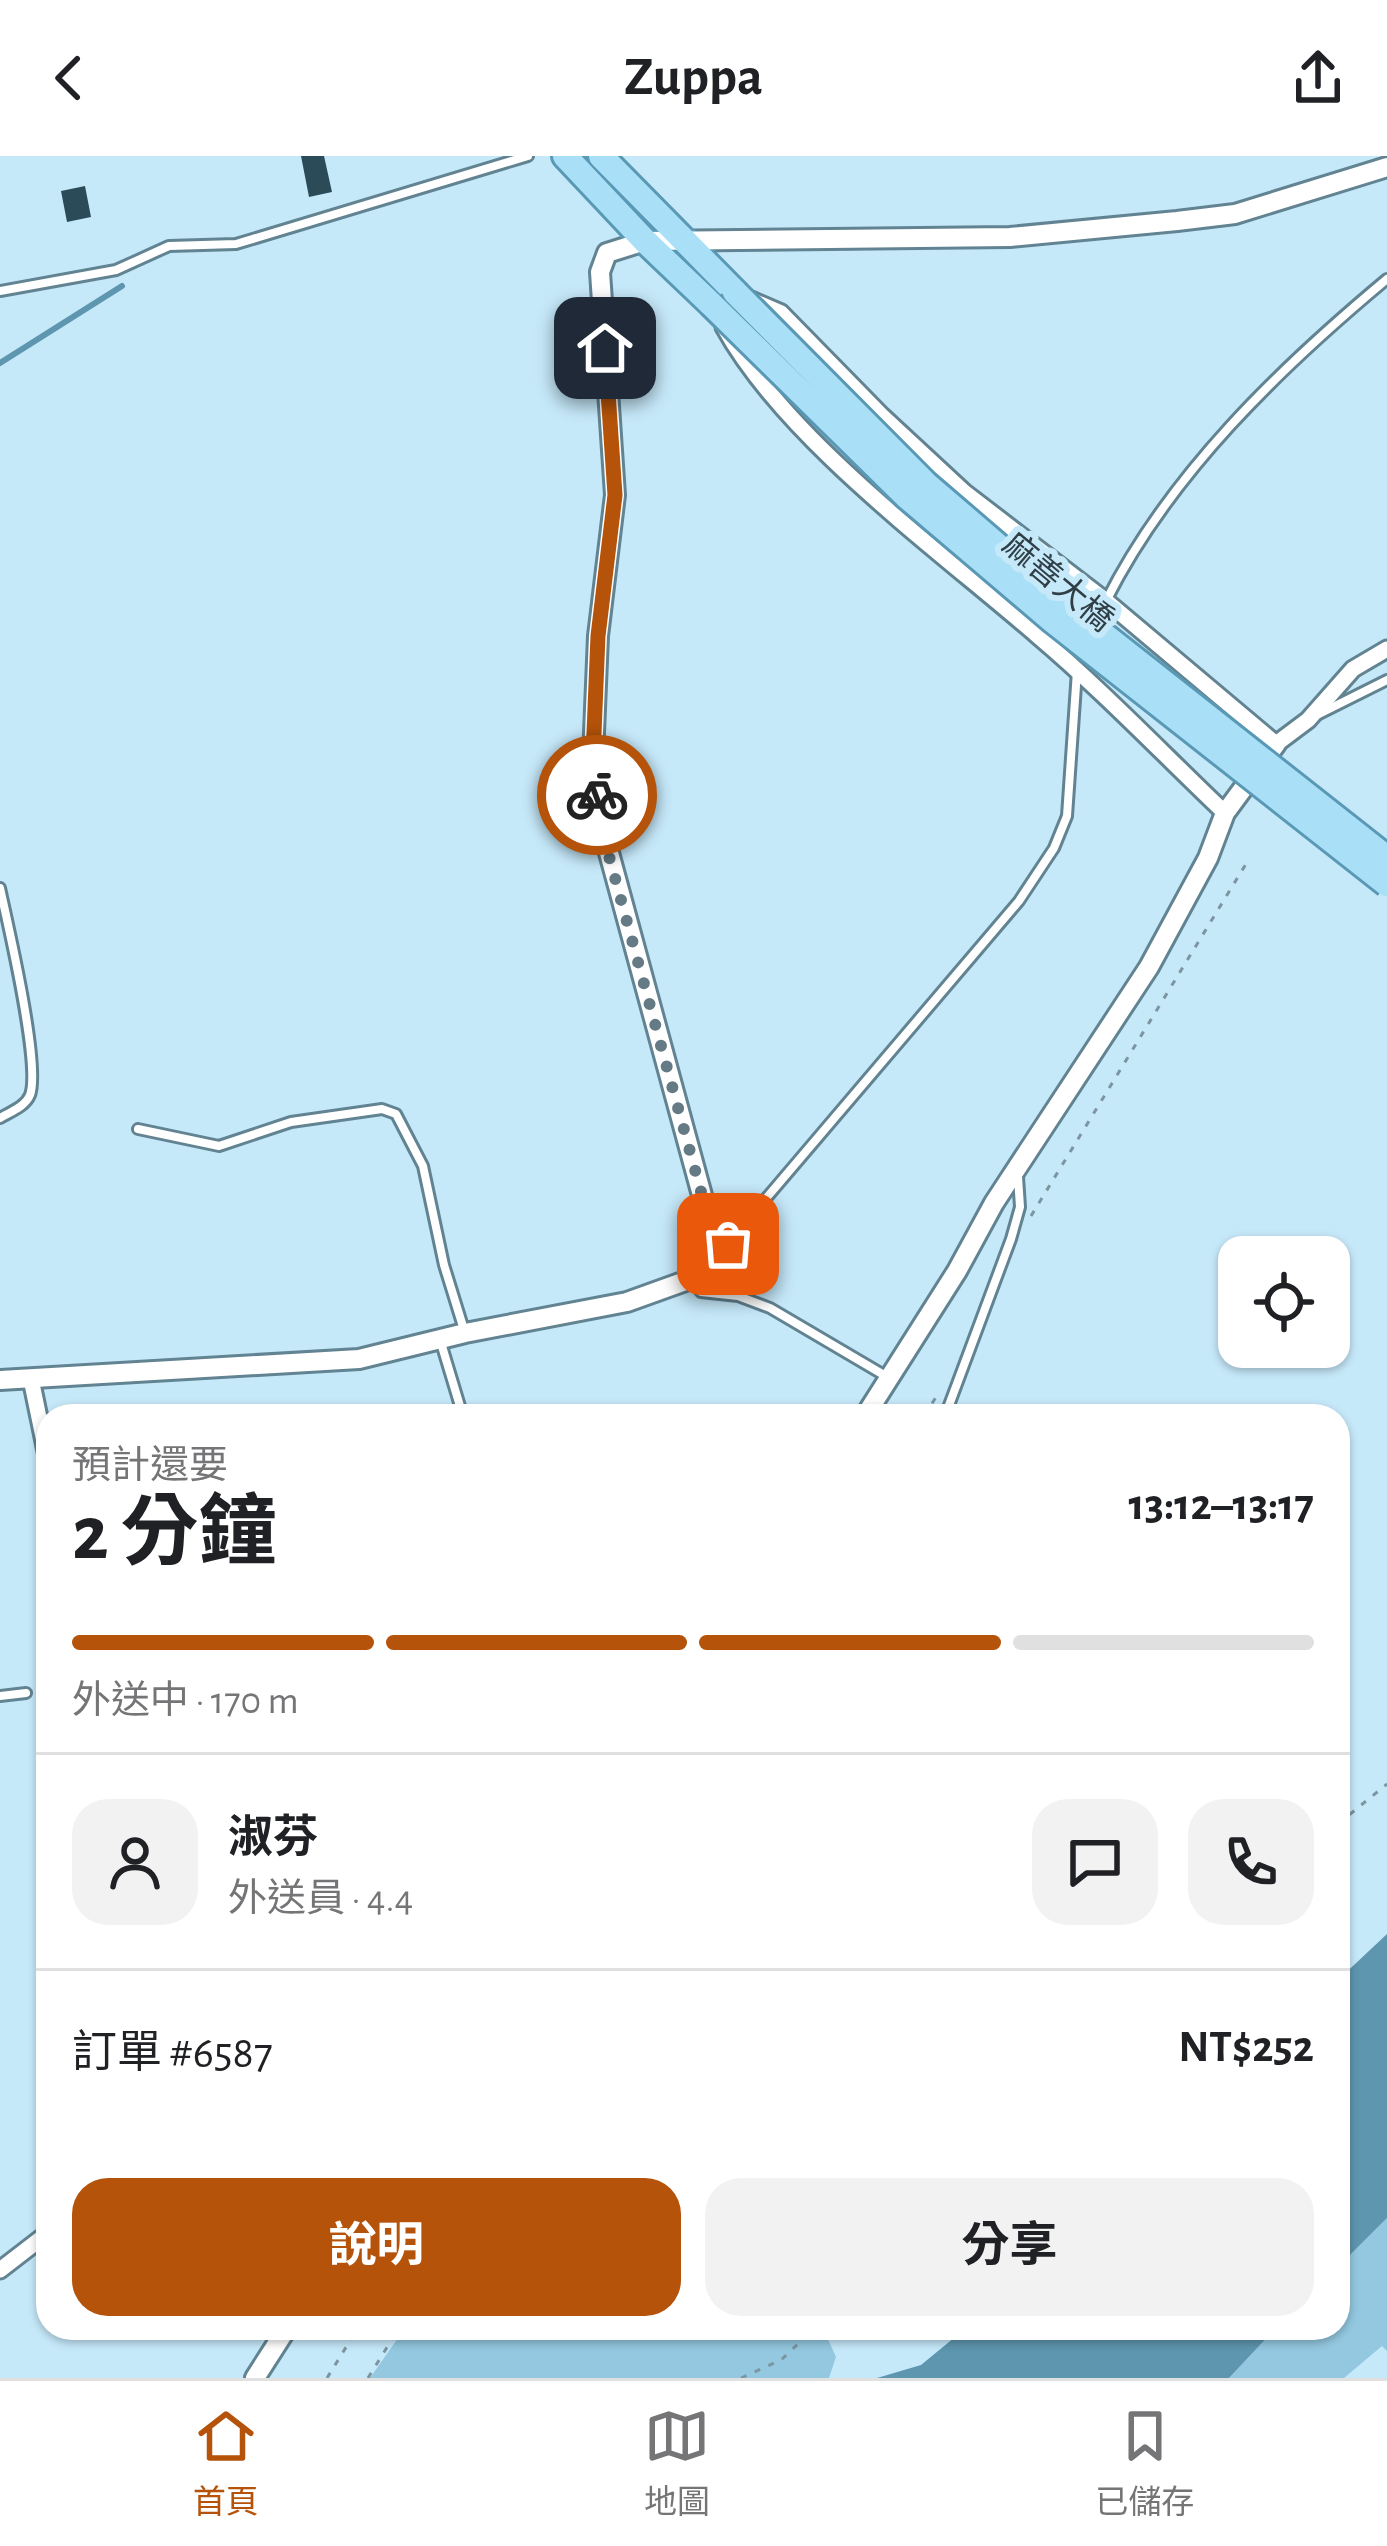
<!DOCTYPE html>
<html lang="zh-TW">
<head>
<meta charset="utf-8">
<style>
	:root { --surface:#fff; --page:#f2f2f2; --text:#202124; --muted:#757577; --line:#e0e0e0; --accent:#b45309 }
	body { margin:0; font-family:"Alegreya Sans","Noto Sans TC",sans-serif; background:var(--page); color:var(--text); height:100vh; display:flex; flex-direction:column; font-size:45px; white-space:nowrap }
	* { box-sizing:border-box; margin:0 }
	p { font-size:39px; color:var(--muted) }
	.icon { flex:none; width:66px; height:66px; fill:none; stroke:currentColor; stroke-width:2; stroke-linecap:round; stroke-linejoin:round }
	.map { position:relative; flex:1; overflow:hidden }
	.details { position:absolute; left:36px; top:1248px; width:1314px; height:936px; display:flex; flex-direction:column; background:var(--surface); border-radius:36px; box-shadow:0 3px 9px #0004 }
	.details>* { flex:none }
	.tools { position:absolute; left:1218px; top:1080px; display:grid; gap:24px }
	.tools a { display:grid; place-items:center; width:132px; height:132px; border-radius:24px; background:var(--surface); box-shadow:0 3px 9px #0004; font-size:60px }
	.pin { position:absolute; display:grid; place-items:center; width:102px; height:102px; color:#fff; margin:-51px; border-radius:24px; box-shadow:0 6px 18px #0006 }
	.courier { position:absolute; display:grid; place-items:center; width:120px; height:120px; margin:-60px; border:9px solid #b45309; border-radius:50%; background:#fff; color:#222; box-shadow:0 3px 15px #0007 }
	.headline em { font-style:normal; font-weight:700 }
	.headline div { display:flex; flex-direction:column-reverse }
	.headline { display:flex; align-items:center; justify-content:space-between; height:204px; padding:0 36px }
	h1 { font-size:78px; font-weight:700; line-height:90px }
	.bar { display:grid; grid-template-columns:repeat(4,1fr); gap:18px 12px; align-content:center; height:144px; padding:0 36px }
	.bar i { height:15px; border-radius:9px; background:var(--line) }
	.bar .selected { background:var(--accent) }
	.bar p { grid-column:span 4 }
	.line { display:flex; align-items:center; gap:30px; padding:0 36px; border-top:3px solid var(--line) }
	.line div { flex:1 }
	.round { display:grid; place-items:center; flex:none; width:126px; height:126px; border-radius:36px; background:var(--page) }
	.button { display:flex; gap:24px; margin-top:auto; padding:24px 36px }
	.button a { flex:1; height:138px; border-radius:36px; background:var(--accent); color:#fff; font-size:48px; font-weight:700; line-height:138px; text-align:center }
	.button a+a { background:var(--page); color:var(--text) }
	header { display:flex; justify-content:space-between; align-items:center; height:156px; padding:0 36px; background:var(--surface); font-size:54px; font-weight:700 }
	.dock { display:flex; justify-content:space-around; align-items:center; height:168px; border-top:3px solid var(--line); background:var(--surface); font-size:33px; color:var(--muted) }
	.dock a { display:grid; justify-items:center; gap:6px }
	.dock .selected { color:var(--accent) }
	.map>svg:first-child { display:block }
	.green { fill:#93c8e0 }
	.water { fill:#5e96af }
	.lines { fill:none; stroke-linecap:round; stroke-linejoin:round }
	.stream { stroke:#5e96af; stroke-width:6 }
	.building { fill:#2c4b58 }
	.service-casing { stroke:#628391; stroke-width:14 }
	.minor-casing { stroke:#628391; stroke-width:21 }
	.tertiary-casing { stroke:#628391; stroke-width:24 }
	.primary-casing { stroke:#5999b5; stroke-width:30 }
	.path { stroke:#7c95a1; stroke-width:3; stroke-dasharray:6 9; stroke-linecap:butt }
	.service { stroke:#fff; stroke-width:8 }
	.minor { stroke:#fff; stroke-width:15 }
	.tertiary { stroke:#fff; stroke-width:18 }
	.primary { stroke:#a9dff7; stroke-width:24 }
	.primary-bridge-casing { stroke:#5999b5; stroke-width:30; stroke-linecap:butt }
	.primary-bridge { stroke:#a9dff7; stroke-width:24 }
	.done { stroke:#647a84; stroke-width:12; stroke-dasharray:0 21.6 }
	.route { stroke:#b45309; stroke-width:15 }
	.labels { text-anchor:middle; stroke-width:12; stroke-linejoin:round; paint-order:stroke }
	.street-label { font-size:33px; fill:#303e45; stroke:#c6e9fa }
</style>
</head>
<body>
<header><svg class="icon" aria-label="back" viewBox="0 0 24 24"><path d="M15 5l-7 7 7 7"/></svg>Zuppa<svg class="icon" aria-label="share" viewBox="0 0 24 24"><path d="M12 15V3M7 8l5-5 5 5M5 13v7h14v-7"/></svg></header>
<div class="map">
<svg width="1387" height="2222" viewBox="0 0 1387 2222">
	<rect width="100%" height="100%" fill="#c6e9fa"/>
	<path class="green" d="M1387,2062V2195L1382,2190L1344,2222H1229L1276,2172H1338V2111Z
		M405,2172H823L836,2201L829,2222H370Z"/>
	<path class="water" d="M1387,1778V2062L1338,2111V1824Z
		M966,2172H1276L1229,2222H877L921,2209Z"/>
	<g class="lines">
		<path class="stream" d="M0,207L122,130"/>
	</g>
	<path class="building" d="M301,0H324L332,36L309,41Z
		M85,30L91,61L67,66L61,35Z"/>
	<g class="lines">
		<g class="service-casing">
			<path id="service" d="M0,135L116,114L169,90L236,88L528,0
				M1106,445C1170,318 1279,213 1387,123
				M1319,558L1387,524
				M0,732C8,769 41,909 30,939C25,951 10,956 0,962
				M138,973L219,990L291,966L382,953L396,958L423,1010L444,1109L465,1177
				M729,1086L1019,745L1054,692L1067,660L1077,515
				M692,1124L701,1136L738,1140L770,1152L889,1222
				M441,1187L463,1260
				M945,1260L1011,1083L1020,1051L1018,1021
				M0,1540L26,1537"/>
		</g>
		<g class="minor-casing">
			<path id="minor" d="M751,144L781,157L882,260L964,336L1106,445L1276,588L1308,564L1353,513L1387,493
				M724,171C786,284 939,394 1038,480C1103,535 1163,598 1225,657
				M31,1223L48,1305
				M0,2114L48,2077"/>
		</g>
		<g class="tertiary-casing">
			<path id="tertiary" d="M0,1224L359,1203L465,1177L627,1146L691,1123L728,1088L703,1043L599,660L593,601L598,480L615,339L600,116L607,97L645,85L1010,81L1177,65L1235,58L1387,11
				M865,1260L957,1115L994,1047L1149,811L1208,702L1225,657L1276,588
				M255,2222L287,2172"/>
		</g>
		<g class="primary-casing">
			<path id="primary" d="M565,0L645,85L711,148
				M601,0L735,136"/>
		</g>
		<path class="path" d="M1031,1060L1249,703
			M924,1260L938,1238
			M1338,1668L1387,1628
			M327,2222L358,2172
			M368,2222L399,2172
			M741,2222L781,2204L815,2172"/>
		<use href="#service" class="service"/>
		<use href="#minor" class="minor"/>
		<use href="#tertiary" class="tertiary"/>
		<use href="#primary" class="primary"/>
		<g class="primary-bridge-casing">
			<path id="primary-bridge" d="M735,136L926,328L1081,461L1387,702
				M711,148L906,340L1053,465L1387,728"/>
		</g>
		<use href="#primary-bridge" class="primary-bridge"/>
	</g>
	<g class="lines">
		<path class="done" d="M597,639L598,660L703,1043L728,1088"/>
		<path class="route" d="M597,639L593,601L598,480L615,339L605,192"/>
	</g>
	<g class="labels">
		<g class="street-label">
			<text transform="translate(1059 425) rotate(40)" y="12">麻善大橋</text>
		</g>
	</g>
</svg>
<div class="tools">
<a><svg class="icon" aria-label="locate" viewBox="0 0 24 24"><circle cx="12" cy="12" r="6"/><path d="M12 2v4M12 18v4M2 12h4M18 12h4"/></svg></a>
</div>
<div class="pin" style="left:728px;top:1088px;background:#ea580c"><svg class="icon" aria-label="bag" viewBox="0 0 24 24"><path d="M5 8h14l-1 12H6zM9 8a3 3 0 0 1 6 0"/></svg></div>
<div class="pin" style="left:605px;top:192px;background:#1f2937"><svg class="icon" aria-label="home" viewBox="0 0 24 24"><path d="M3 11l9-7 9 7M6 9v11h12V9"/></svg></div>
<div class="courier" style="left:597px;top:639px"><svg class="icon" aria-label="bike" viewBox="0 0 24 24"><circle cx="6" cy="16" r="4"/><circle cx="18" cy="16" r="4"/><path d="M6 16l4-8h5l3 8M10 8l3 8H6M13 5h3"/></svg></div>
<section class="details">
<div class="headline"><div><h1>2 分鐘</h1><p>預計還要</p></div><em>13:12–13:17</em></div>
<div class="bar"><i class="selected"></i><i class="selected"></i><i class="selected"></i><i></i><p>外送中 · 170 m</p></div>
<div class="line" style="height:216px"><a class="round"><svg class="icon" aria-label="person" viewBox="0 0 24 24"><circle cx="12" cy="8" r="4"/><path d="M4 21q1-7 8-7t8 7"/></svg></a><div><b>淑芬</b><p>外送員 · 4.4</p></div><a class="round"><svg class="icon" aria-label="chat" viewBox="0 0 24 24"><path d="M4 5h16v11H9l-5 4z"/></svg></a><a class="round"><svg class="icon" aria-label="phone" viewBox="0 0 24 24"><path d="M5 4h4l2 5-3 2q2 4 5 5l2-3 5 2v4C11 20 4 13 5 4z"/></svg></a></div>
<div class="line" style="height:156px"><div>訂單 #6587</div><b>NT$252</b></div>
<div class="button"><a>說明</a><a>分享</a></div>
</section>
</div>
<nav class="dock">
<a class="selected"><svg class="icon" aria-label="home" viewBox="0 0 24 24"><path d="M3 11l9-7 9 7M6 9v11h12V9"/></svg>首頁</a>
<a><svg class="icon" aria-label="map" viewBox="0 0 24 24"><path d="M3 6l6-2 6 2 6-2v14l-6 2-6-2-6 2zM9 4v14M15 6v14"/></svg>地圖</a>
<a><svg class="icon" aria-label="saved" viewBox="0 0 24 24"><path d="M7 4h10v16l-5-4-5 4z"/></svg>已儲存</a>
</nav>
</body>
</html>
